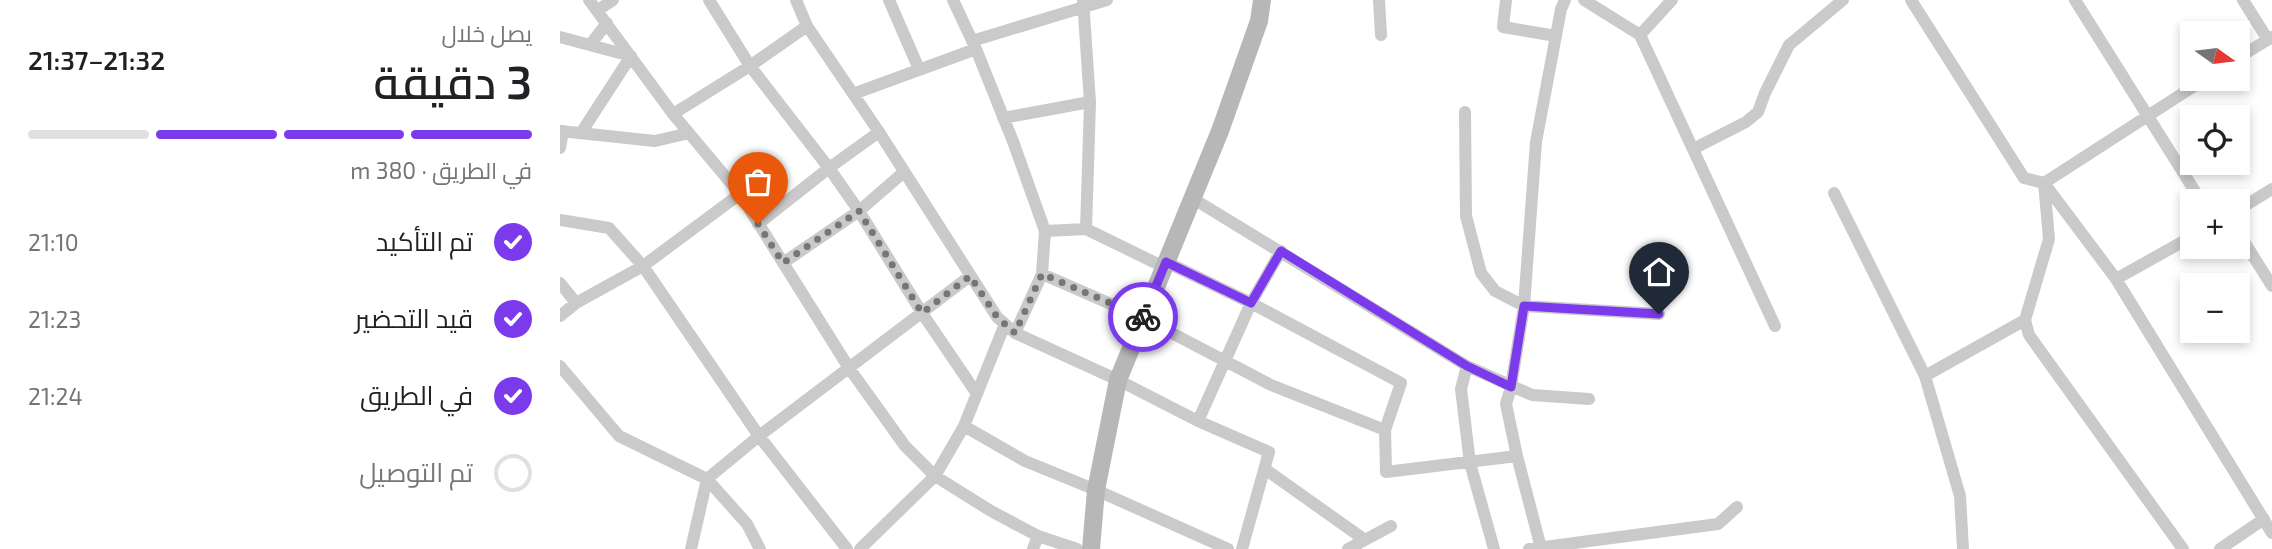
<!DOCTYPE html>
<html lang="ar">
<head>
<meta charset="utf-8">
<style>
	:root { --surface:#fff; --page:#f2f2f2; --text:#202124; --muted:#757577; --line:#e0e0e0; --accent:#7c3aed }
	body { margin:0; font-family:"Exo 2",Cairo,sans-serif; background:var(--page); color:var(--text); direction:rtl; height:100vh; display:flex; flex-direction:column; font-size:26px; white-space:nowrap }
	* { box-sizing:border-box; margin:0 }
	p { font-size:23px; color:var(--muted) }
	.icon { flex:none; width:38px; height:38px; fill:none; stroke:currentColor; stroke-width:2; stroke-linecap:round; stroke-linejoin:round }
	.map { position:relative; flex:1; overflow:hidden; direction:ltr }
	.details { display:flex; flex-direction:column; background:var(--surface); width:560px }
	.details>* { flex:none }
	.needle { width:46px; rotate:104deg }
	.buttons { position:absolute; left:1620px; top:21px; display:grid; gap:14px }
	.buttons a { display:grid; place-items:center; width:70px; height:70px; border-radius:0px; background:var(--surface); box-shadow:0 4px 10px #0003; font-size:35px }
	.pin { position:absolute; display:grid; place-items:center; width:60px; height:60px; color:#fff; margin:-72px -30px; border-radius:50% 50% 50% 0; rotate:-45deg; box-shadow:0 0 7px #0007 }
	.pin .icon { rotate:45deg }
	.courier { position:absolute; display:grid; place-items:center; width:70px; height:70px; margin:-35px; border:5px solid #7c3aed; border-radius:50%; background:#fff; color:#222; box-shadow:0 2px 9px #0007 }
	.overview em { font-style:normal; font-weight:600 }
	.overview div { display:flex; flex-direction:column-reverse }
	.overview { display:flex; align-items:center; justify-content:space-between; height:119px; padding:0 28px }
	h1 { font-size:46px; font-weight:600; line-height:52px }
	.bar { display:grid; grid-template-columns:repeat(4,1fr); gap:10px 7px; align-content:center; height:84px; padding:0 28px }
	.bar i { height:9px; border-radius:5px; background:var(--line) }
	.bar .on { background:var(--accent) }
	.bar p { grid-column:span 4 }
	ol { padding:0 28px; list-style:none }
	li { display:flex; align-items:center; gap:21px; height:77px }
	li p { margin-inline-start:auto }
	li .icon { padding:7px; border-radius:50%; background:var(--accent); color:#fff; stroke-width:4 }
	li:last-child { color:var(--muted) }
	li i { width:38px; height:38px; border:4px solid var(--line); border-radius:50% }
	main { display:flex; flex:1; min-height:0 }
	.map>svg:first-child { display:block }
	.lines { fill:none; stroke-linecap:round; stroke-linejoin:round }
	.street { stroke:#cacaca; stroke-width:12 }
	.secondary { stroke:#b7b7b7; stroke-width:18 }
	.done { stroke:#767676; stroke-width:7; stroke-dasharray:0 12.6 }
	.route { stroke:#7c3aed; stroke-width:9 }
</style>
</head>
<body>
<main>
<div class="map">
<svg width="1712" height="549" viewBox="0 0 1712 549">
	<rect width="100%" height="100%" fill="#fff"/>
	<g class="lines">
		<path class="street" d="M29,0L113,114L180,194L289,368L345,446L375,476L431,511L478,536L517,549
			M149,0L190,66L269,168L299,211L362,313L417,394
			M236,0L247,26L319,132L437,317L455,333L558,380L638,421L709,452L682,549
			M329,0L359,69
			M393,0L416,49L454,144L485,231L482,274L455,333
			M523,0L530,102L526,229
			M819,0L821,35
			M946,0L943,27L996,36
			M1024,0L1080,35L1215,326
			M1351,0L1464,178L1484,183L1556,279L1712,533
			M1515,0L1641,201
			M1683,0L1708,40
			M38,10L53,0
			M1080,35L1112,0
			M0,37L71,56L21,133
			M412,41L547,0
			M30,45L47,23
			M1678,58L1712,37
			M293,94L416,49
			M905,112L906,216L921,273L935,291L964,306L1099,314
			M113,114L190,66L247,26
			M443,118L530,102
			M0,131L95,141L129,133
			M0,148L3,131
			M1133,149L1186,122L1198,112L1205,93L1229,45L1283,0
			M1274,193L1365,376L1400,496L1403,549
			M632,198L907,366L972,395L1029,399
			M1678,210L1712,189
			M0,220L49,228L83,266L199,436L287,549
			M198,224L269,168L319,132
			M485,231L526,229L604,267
			M1678,232L1712,286
			M606,262L691,303L841,383L825,430L826,472L957,456
			M223,263L299,211L344,172
			M482,274L583,318L711,385L825,430
			M1556,279L1633,236
			M0,283L16,303
			M0,316L16,303L83,266L180,194
			M0,366L59,436L147,479L187,524L200,549
			M907,366L901,389L910,463L934,549
			M1365,376L1465,320
			M638,421L691,303L721,251
			M404,426L465,461L536,490L668,549
			M705,469L805,540
			M981,548L957,456L946,404L951,387L964,306L976,142L1001,9L1005,0
			M131,549L147,479L199,436L410,276
			M300,549L375,476L404,426L445,324
			M473,549L478,536
			M788,549L831,526
			M969,549L1158,524L1177,507
			M1623,549L1469,335L1465,320L1489,239L1484,183L1645,79
			M1660,549L1704,519"/>
		<path class="secondary" d="M531,549L536,490L558,380L660,131L699,21L702,0"/>
	</g>
	<g class="lines">
		<path class="done" d="M198,224L223,263L299,211L362,313L410,276L437,317L455,333L482,274L583,317"/>
		<path class="route" d="M583,317L606,262L691,303L721,251L907,366L951,387L964,306L1099,314"/>
	</g>
</svg>
<div class="buttons">
<a><svg class="needle" viewBox="-14 -14 28 28"><path d="M0-13l5 13h-10z" fill="#e53935"/><path d="M0 13l5-13h-10z" fill="#757577"/></svg></a>
<a><svg class="icon" aria-label="locate" viewBox="0 0 24 24"><circle cx="12" cy="12" r="6"/><path d="M12 2v4M12 18v4M2 12h4M18 12h4"/></svg></a>
<a>+</a>
<a>−</a>
</div>
<div class="pin" style="left:198px;top:224px;background:#ea580c"><svg class="icon" aria-label="bag" viewBox="0 0 24 24"><path d="M5 8h14l-1 12H6zM9 8a3 3 0 0 1 6 0"/></svg></div>
<div class="pin" style="left:1099px;top:314px;background:#1f2937"><svg class="icon" aria-label="home" viewBox="0 0 24 24"><path d="M3 11l9-7 9 7M6 9v11h12V9"/></svg></div>
<div class="courier" style="left:583px;top:317px"><svg class="icon" aria-label="bike" viewBox="0 0 24 24"><circle cx="6" cy="16" r="4"/><circle cx="18" cy="16" r="4"/><path d="M6 16l4-8h5l3 8M10 8l3 8H6M13 5h3"/></svg></div>
</div>
<section class="details">
<div class="overview"><div><h1>3 دقيقة</h1><p>يصل خلال</p></div><em>21:32–21:37</em></div>
<div class="bar"><i class="on"></i><i class="on"></i><i class="on"></i><i></i><p>في الطريق · 380 m</p></div>
<ol>
<li><svg class="icon" aria-label="check" viewBox="0 0 24 24"><path d="M5 12l5 5 9-10"/></svg>تم التأكيد<p>21:10</p></li>
<li><svg class="icon" aria-label="check" viewBox="0 0 24 24"><path d="M5 12l5 5 9-10"/></svg>قيد التحضير<p>21:23</p></li>
<li><svg class="icon" aria-label="check" viewBox="0 0 24 24"><path d="M5 12l5 5 9-10"/></svg>في الطريق<p>21:24</p></li>
<li><i></i>تم التوصيل</li>
</ol>
</section>
</main>
</body>
</html>
